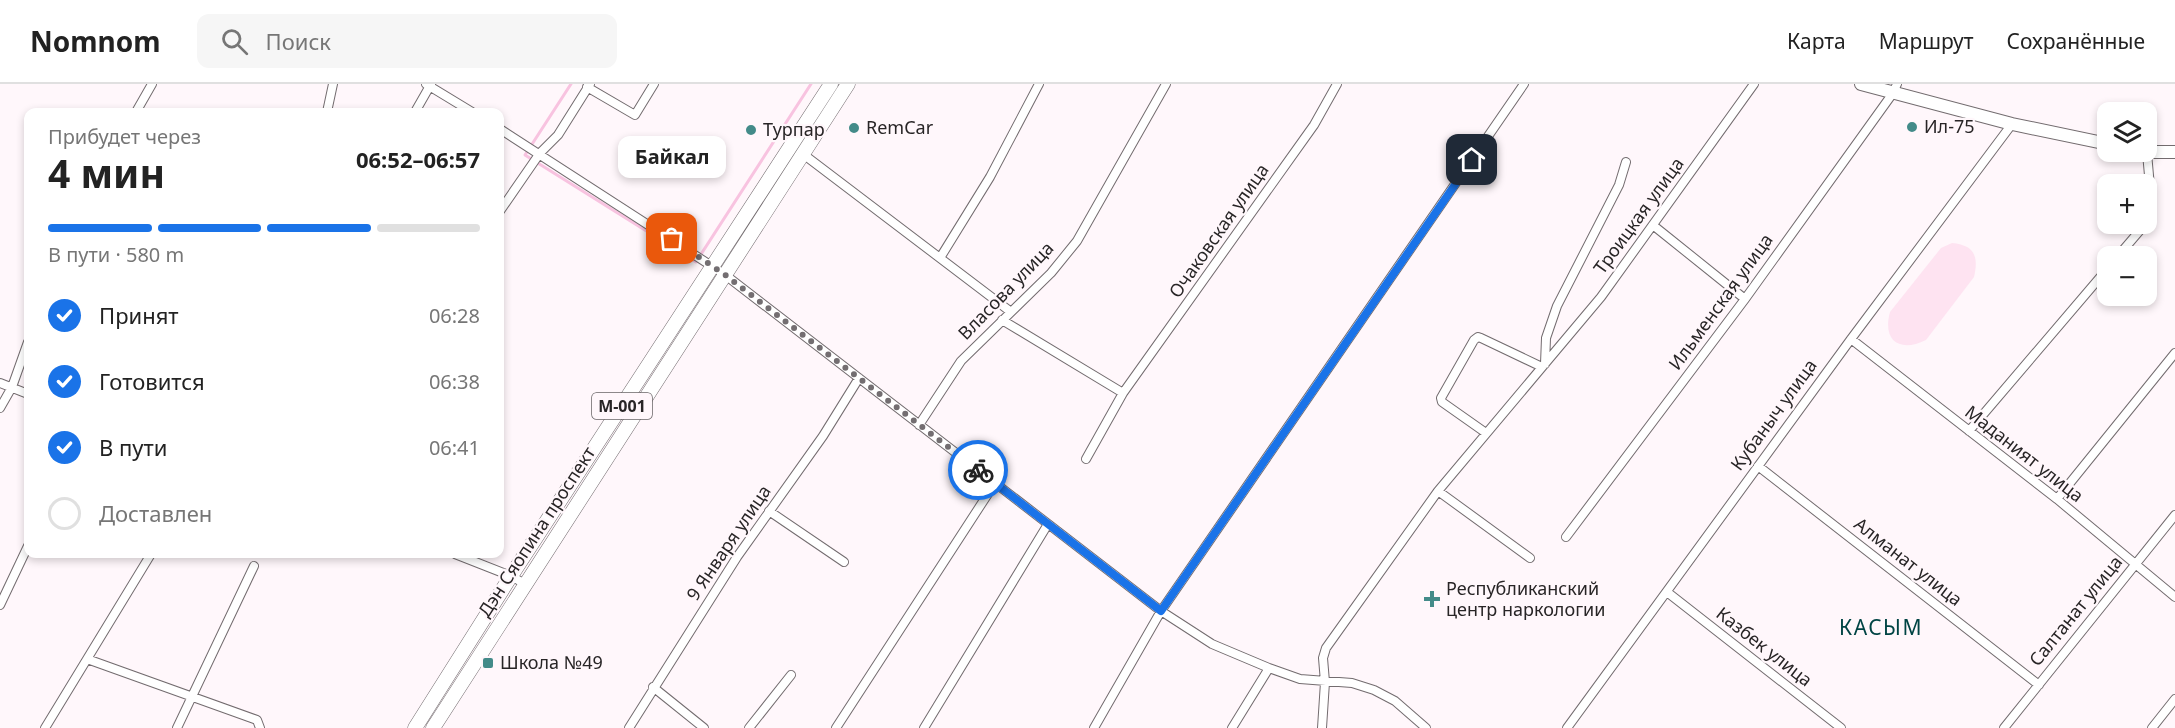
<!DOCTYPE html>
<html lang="ru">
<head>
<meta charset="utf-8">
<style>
	:root { --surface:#fff; --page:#f6f6f6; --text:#222; --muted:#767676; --line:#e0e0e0; --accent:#1a73e8 }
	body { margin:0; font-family:"Noto Sans",sans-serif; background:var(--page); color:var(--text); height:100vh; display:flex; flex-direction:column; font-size:22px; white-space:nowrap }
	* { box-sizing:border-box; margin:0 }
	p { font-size:20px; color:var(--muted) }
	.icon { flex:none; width:33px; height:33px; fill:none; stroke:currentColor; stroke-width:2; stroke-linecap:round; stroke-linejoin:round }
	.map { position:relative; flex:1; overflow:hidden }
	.sheet { position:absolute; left:24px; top:24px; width:480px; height:450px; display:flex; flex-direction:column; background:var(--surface); border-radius:12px; box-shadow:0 3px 9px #0003 }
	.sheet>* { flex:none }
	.controls { position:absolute; left:2097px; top:18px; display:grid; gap:12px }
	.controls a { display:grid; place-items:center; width:60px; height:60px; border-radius:12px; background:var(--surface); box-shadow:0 3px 9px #0003; font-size:30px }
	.pin { position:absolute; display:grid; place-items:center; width:51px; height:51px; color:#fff; margin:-26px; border-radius:12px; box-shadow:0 3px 9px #0006 }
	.courier { position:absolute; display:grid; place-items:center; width:60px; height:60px; margin:-30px; border:4px solid #1a73e8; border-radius:50%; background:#fff; color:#222; box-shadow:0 2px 8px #0007 }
	.bubble { position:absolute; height:42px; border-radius:12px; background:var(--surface); box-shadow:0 3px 9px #0003; font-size:20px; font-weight:700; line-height:42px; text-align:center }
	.headline em { font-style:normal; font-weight:700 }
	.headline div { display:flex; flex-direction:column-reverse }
	.headline { display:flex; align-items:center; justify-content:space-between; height:102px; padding:0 24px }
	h1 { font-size:39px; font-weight:700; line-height:45px }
	.bar { display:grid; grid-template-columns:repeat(4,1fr); gap:9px 6px; align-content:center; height:72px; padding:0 24px }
	.bar i { height:8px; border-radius:4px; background:var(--line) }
	.bar .active { background:var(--accent) }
	.bar p { grid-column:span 4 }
	ol { padding:0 24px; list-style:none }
	li { display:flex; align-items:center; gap:18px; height:66px }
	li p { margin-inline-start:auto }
	li .icon { padding:6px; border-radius:50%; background:var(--accent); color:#fff; stroke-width:4 }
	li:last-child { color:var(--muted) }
	li i { width:33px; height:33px; border:3px solid var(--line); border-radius:50% }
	header { display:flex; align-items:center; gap:36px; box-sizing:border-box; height:84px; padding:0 30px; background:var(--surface); border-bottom:2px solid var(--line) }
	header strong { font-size:28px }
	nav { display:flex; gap:33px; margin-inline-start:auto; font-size:21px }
	.search { width:420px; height:54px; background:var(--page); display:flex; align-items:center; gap:15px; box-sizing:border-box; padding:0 21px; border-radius:12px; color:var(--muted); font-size:22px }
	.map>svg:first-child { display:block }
	.green { fill:#fee3f1 }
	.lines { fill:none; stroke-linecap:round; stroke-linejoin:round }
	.stream { stroke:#f8c3e0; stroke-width:3 }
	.street-casing { stroke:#736c6f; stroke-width:10 }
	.secondary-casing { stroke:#736c6f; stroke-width:14 }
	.primary-casing { stroke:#736c6f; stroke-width:15 }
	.street { stroke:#fff; stroke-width:8 }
	.secondary { stroke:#fff; stroke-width:12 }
	.primary { stroke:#fff; stroke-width:14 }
	.done { stroke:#736e71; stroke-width:6; stroke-dasharray:0 10.8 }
	.route { stroke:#1a73e8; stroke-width:8 }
	.poi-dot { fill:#438b89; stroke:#fff7fb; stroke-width:2 }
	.labels { text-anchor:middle; stroke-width:4.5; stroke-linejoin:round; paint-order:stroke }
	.shield { fill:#fff7fb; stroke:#686466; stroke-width:1.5 }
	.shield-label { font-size:16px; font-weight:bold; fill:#282526 }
	.poi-label { font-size:18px; fill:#282526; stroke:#fff7fb; text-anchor:start }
	.street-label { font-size:18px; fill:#282526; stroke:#fff7fb }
	.quarter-label { font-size:21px; letter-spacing:1.5px; fill:#044; stroke:#fff7fb }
</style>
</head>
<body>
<header>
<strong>Nomnom</strong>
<div class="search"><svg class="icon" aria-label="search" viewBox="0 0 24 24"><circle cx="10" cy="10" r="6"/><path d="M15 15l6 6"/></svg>Поиск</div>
<nav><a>Карта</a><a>Маршрут</a><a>Сохранённые</a></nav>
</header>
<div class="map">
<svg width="2175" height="644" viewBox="0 0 2175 644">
	<rect width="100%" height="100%" fill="#fff7fb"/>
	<path class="green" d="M1952,159C1974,161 1979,172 1974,193L1926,256C1900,269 1882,257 1890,228L1941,164Z"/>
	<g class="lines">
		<path class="stream" d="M571,0L525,71L696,178L811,0"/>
		<g class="street-casing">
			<path id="street" d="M426,0L472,28
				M587,3L635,31L654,0
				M136,28L152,0
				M327,28L333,0
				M415,28L431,0
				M500,45L724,190L1161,527L1212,560L1269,584L1300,595L1352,599L1374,606L1395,617L1426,644
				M803,70L1011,228
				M500,127L540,69L558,51L590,0
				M2146,129L2151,114L2147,69
				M1654,142L1745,215
				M2118,172L2142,144L2143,140
				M940,174L990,93L1039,0
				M1002,236L1123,309
				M1851,255L2057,415L2175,513
				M1545,280L1546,254L1557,222L1619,101L1626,78
				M0,299L28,310
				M0,324L12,303L28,258
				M919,341L961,277L1051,189L1077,157L1166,0
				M1969,347L2108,184
				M1486,349L1442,318L1441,314L1474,256L1478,253L1481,254L1542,283
				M1086,375L1123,309L1314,41L1337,0
				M1758,382L2039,601
				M1438,407L1530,474
				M2057,415L2175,269
				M769,427L844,478
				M1566,453L1745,215L1893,9L1897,0
				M455,470L511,492L525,500
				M1667,508L1841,644
				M0,521L28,462
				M87,575L257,636L260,644
				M653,603L704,644
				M45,644L151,470
				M177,644L254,482
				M629,644L737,473L823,352L859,294
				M749,644L791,591
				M836,644L995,399
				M924,644L1048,440
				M1094,644L1161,527L1524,0
				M1232,644L1269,584
				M1322,644L1325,598L1323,574L1326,564L1438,407L1601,213L1754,0
				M1567,644L1851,255L2012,40
				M2004,644L2175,431
				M2152,644L2175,615"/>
		</g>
		<g class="secondary-casing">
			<path id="secondary" d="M1861,0L2012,40L2108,60
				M2141,68H2175"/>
		</g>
		<g class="primary-casing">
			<path id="primary" d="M415,644L511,492L831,0
				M433,644L848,0"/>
		</g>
		<use href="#street" class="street"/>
		<use href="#secondary" class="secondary"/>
		<use href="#primary" class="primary"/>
	</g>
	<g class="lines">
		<path class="done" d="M672,155L724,190L978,386"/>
		<path class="route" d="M978,386L1161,527L1472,76"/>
	</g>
	<g class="poi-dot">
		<circle cx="1912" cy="43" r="6"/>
		<circle cx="854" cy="44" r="6"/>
		<circle cx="751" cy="46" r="6"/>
		<path d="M1429 506h6v6h6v6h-6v6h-6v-6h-6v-6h6z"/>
		<rect x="482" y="573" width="12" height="12" rx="3"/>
	</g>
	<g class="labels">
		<rect class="shield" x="592" y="309" width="60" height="26" rx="4.5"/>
		<g class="shield-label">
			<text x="622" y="328">M-001</text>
		</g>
		<g class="poi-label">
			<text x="1924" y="49">Ил-75</text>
			<text x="866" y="50">RemCar</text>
			<text x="763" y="52">Турпар</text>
			<text x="1446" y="511">Республиканский<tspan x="1446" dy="21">центр наркологии</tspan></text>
			<text x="500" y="585">Школа №49</text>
		</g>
		<g class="street-label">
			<text transform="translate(1639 132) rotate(-54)" y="6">Троицкая улица</text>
			<text transform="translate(1219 147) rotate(-55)" y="6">Очаковская улица</text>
			<text transform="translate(1006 207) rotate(-46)" y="6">Власова улица</text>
			<text transform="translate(1721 218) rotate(-54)" y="6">Ильменская улица</text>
			<text transform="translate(1774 331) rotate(-54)" y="6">Кубаныч улица</text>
			<text transform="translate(2024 370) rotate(38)" y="6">Маданият улица</text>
			<text transform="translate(537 448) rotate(-57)" y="6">Дэн Сяопина проспект</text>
			<text transform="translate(729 459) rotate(-56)" y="6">9 Января улица</text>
			<text transform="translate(1908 478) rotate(38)" y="6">Алманат улица</text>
			<text transform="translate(2076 527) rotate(-51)" y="6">Салтанат улица</text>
			<text transform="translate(1764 563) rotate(38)" y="6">Казбек улица</text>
		</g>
		<g class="quarter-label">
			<text x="1881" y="551">КАСЫМ</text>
		</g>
	</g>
</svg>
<div class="controls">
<a><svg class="icon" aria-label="layers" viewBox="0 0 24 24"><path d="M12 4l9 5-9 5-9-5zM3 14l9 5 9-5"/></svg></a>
<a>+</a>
<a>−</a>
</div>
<div class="pin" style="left:672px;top:155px;background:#ea580c"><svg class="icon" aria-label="bag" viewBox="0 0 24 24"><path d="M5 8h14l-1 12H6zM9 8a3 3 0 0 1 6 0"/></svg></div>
<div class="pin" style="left:1472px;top:76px;background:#1f2937"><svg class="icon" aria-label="home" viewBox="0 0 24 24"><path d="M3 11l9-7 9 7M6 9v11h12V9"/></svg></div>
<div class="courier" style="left:978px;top:386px"><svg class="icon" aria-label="bike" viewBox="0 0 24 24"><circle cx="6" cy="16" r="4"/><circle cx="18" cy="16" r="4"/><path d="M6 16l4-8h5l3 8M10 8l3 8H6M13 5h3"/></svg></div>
<div class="bubble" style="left:618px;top:52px;width:108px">Байкал</div>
<section class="sheet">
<div class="headline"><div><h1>4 мин</h1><p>Прибудет через</p></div><em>06:52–06:57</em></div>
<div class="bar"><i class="active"></i><i class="active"></i><i class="active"></i><i></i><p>В пути · 580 m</p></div>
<ol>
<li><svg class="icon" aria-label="check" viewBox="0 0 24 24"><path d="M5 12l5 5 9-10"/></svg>Принят<p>06:28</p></li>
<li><svg class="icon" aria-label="check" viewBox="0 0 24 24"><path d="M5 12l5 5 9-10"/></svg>Готовится<p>06:38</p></li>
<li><svg class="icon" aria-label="check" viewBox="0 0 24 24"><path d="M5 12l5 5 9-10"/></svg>В пути<p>06:41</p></li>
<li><i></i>Доставлен</li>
</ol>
</section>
</div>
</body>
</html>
